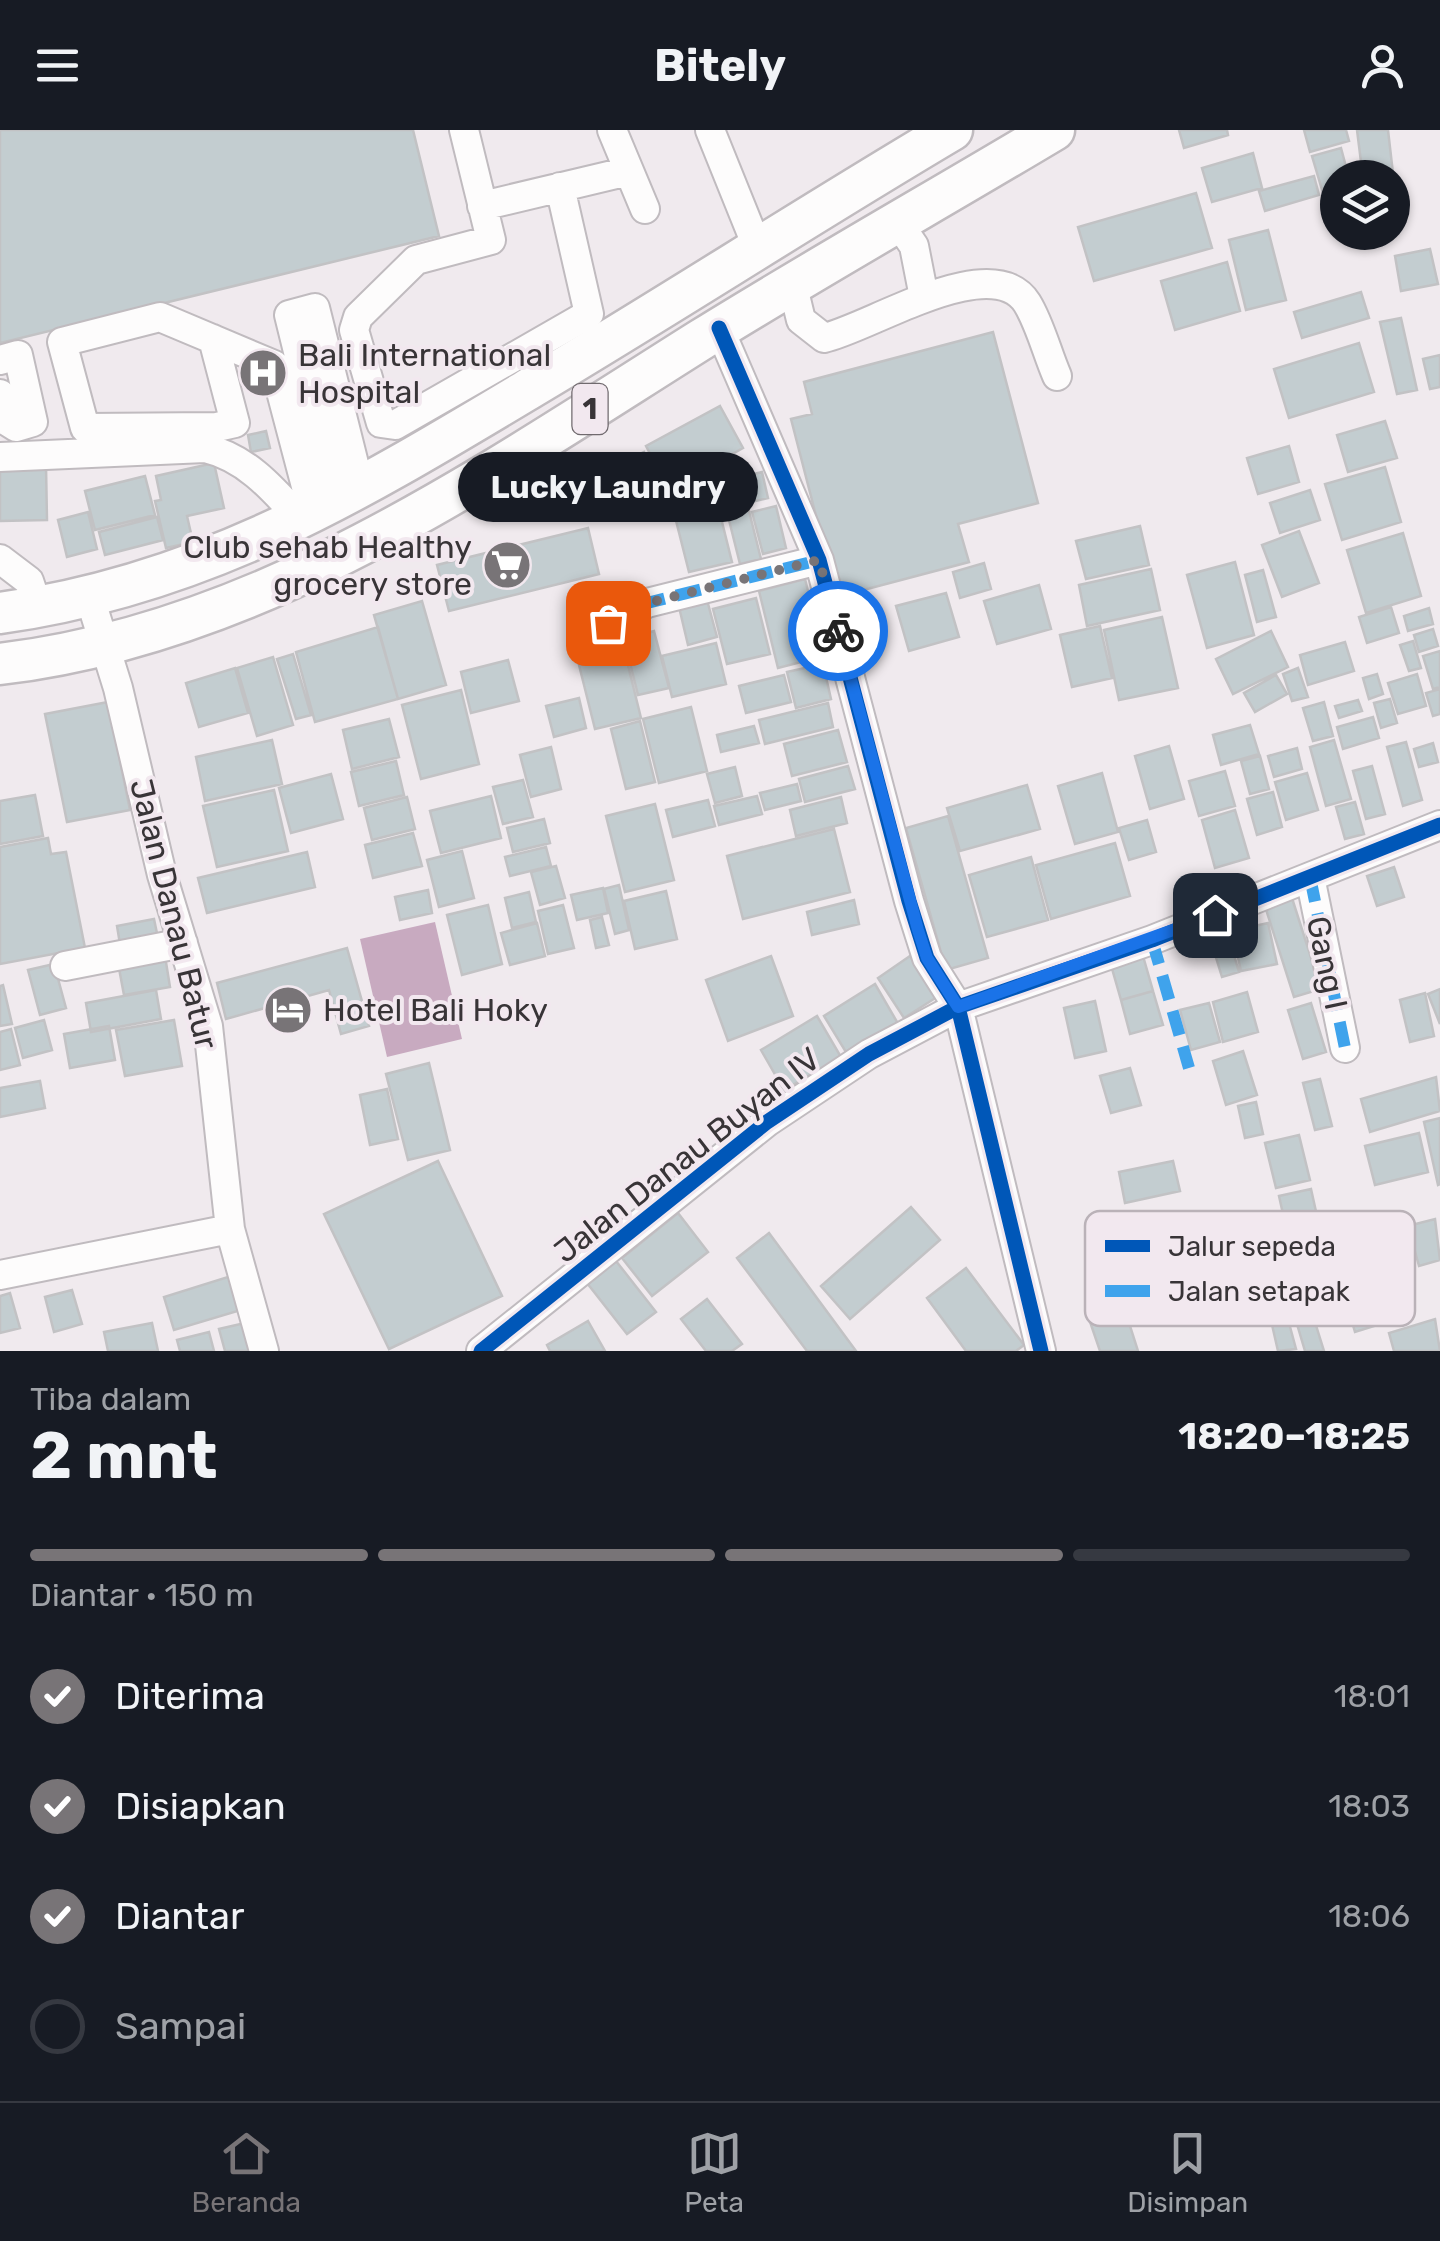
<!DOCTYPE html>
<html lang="id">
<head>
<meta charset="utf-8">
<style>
	:root { --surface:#171b24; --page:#20242c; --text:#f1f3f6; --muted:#9ea1a6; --line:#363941; --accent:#787477 }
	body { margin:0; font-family:Rubik,sans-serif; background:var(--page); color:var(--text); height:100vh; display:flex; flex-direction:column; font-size:38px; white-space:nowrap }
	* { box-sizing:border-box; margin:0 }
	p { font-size:32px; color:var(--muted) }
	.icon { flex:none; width:55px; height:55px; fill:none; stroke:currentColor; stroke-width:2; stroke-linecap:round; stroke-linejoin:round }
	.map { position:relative; height:1221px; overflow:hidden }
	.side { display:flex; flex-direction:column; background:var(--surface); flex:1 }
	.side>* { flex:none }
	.buttons { position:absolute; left:1320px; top:30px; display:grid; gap:20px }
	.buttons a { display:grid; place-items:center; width:90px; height:90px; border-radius:50%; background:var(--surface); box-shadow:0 2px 8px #0004; font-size:50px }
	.pin { position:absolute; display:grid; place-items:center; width:85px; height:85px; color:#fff; margin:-42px; border-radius:20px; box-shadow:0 5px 15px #0006 }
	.courier { position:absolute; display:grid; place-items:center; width:100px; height:100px; margin:-50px; border:8px solid #1a73e8; border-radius:50%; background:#fff; color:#222; box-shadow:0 2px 12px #0007 }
	.bubble { position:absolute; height:70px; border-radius:35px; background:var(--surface); box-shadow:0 2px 8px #0004; font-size:32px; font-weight:700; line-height:70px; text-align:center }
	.head em { font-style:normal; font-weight:700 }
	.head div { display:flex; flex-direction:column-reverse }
	.head { display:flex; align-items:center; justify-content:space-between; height:170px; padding:0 30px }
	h1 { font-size:65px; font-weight:700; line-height:75px }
	.bar { display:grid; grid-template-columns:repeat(4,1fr); gap:15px 10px; align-content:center; height:120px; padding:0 30px }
	.bar i { height:12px; border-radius:8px; background:var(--line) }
	.bar .on { background:var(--accent) }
	.bar p { grid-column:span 4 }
	ol { padding:0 30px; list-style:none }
	li { display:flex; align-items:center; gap:30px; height:110px }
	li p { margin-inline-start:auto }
	li .icon { padding:10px; border-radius:50%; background:var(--accent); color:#fff; stroke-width:4 }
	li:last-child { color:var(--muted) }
	li i { width:55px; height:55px; border:5px solid var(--line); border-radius:50% }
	header { display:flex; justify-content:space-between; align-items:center; height:130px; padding:0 30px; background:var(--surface); font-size:45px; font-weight:700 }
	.tab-bar { display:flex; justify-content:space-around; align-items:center; height:140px; border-top:2px solid var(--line); background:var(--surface); font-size:28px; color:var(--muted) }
	.tab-bar a { display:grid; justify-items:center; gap:5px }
	.tab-bar .on { color:var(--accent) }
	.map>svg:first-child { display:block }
	.water { fill:#c8aac0 }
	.building { fill:#c3cdd0; stroke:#c2c2c4; stroke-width:2.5 }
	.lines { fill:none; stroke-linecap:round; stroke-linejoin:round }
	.minor-casing { stroke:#c0bbbf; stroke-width:32 }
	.highway-casing { stroke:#c0bbbf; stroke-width:45 }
	.minor { stroke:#fdfcfc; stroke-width:28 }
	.highway { stroke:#fdfcfc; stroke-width:40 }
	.quiet { stroke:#3fa3ec; stroke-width:12; stroke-dasharray:25 12; stroke-linecap:butt }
	.cycleway-casing { stroke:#f2e8ef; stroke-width:21 }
	.cycleway { stroke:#0057b8; stroke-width:15 }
	.done { stroke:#787477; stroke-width:10; stroke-dasharray:0 18 }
	.route { stroke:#1a73e8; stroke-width:12 }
	.labels { text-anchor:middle; stroke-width:8; stroke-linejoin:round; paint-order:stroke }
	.shield { fill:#f2e8ef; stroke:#706a6e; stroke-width:2.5 }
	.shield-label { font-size:30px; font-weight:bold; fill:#383437 }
	.poi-label { font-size:32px; fill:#383437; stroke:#f2e8ef; text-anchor:start }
	.street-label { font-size:32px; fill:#383437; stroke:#f2e8ef }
	.key { fill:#f2e8ef; stroke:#bab2b8; stroke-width:2.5 }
	.key-label { font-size:28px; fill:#383437 }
</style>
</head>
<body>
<header><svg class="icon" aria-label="menu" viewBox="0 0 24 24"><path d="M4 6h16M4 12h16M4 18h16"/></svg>Bitely<svg class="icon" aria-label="person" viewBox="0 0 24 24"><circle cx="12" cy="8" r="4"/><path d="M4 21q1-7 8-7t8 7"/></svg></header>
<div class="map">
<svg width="1440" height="1221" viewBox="0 0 1440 1221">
	<rect width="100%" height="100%" fill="#f0eaee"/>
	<path class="water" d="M435,792L462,909L387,927L360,809Z"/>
	<path class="building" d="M0,0H413L439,106L0,213Z
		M1179,0H1227L1228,5L1184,18Z
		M1304,0H1346L1349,11L1310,22Z
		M1357,0H1388L1394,52L1392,48H1363Z
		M1341,18L1349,48H1338V66L1325,70L1312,26Z
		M1253,23L1262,58L1212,72L1202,38Z
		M1314,46L1319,65L1265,81L1259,61Z
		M1196,63L1212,118L1094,151L1078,97Z
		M1268,100L1286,170L1246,180L1229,110Z
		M1430,119L1438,154L1401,161L1395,126Z
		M1227,132L1240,181L1175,200L1161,151Z
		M1361,162L1369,188L1302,208L1294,182Z
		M1401,188L1417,260L1397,264L1380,192Z
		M993,202L1038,373L958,394L969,432L837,467L791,289L812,284L804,252Z
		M1359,213L1374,262L1289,288L1274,239Z
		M1440,225V257L1430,259L1423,229Z
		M720,276L743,318L669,359L646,316Z
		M1385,291L1397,328L1348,342L1337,305Z
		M266,301L270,318L251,322L248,305Z
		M1289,316L1299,352L1258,364L1247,328Z
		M644,322L657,348L597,378L584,352Z
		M214,333L224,378L187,386L193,412L166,418L155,371L161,370L156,346Z
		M46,335L47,390L0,391V337Z
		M1385,337L1401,392L1342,410L1325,354Z
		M762,342L768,368L726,378L720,352Z
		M145,346L155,385L95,400L85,361Z
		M713,356L732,432L689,442L670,367Z
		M1310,360L1320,390L1280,403L1270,373Z
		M776,376L786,418L763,424L752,382Z
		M748,377L761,429L740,434L727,382Z
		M88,382L97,419L67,427L58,390Z
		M157,387L163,410L105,425L99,402Z
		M1140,396L1149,435L1086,449L1076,411Z
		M588,398L599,444L449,481L437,435Z
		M1299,401L1319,453L1282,467L1262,415Z
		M1403,403L1421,466L1366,483L1347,420Z
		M1235,432L1254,505L1207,518L1187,445Z
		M984,433L991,459L960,468L953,442Z
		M1151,439L1160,480L1087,496L1079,455Z
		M1263,440L1276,487L1257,492L1245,445Z
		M805,449L824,526L778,538L759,461Z
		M1039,455L1051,499L997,514L984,471Z
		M946,463L959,507L909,521L896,476Z
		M756,468L770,524L727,534L713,479Z
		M707,470L717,507L688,515L679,477Z
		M422,471L446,555L398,569L374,485Z
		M1391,477L1399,503L1367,513L1359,487Z
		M1429,478L1433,494L1408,501L1404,486Z
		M1162,487L1178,558L1119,570L1104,500Z
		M1100,496L1112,548L1072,557L1060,505Z
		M378,497L398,569L315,592L296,522Z
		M1433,499L1438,516L1419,522L1414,505Z
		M654,501L669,558L638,565L624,509Z
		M1271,501L1288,537L1233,564L1216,529Z
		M621,507L641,588L595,599L575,519Z
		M1413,511L1421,538L1409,541L1400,515Z
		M1345,512L1354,541L1308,555L1300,525Z
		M716,513L726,554L672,567L662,526Z
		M1440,521V557L1433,559L1423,526Z
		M293,524L311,585L296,589L277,529Z
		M273,527L293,595L257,606L237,538Z
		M508,530L519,571L471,583L461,542Z
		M823,534L831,569L796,578L787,542Z
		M235,538L248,583L199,597L186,553Z
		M1298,538L1308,567L1292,571L1283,544Z
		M1377,544L1383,564L1369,569L1363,548Z
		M1417,544L1426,576L1398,584L1388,553Z
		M784,545L791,572L746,583L739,556Z
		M1276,545L1287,564L1255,582L1244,563Z
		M1440,559V584L1433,586L1426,563Z
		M461,560L479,634L421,649L402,575Z
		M579,568L586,598L554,607L546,576Z
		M1390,569L1397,593L1381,598L1374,573Z
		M1358,570L1362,581L1339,588L1335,576Z
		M108,572L130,680L67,692L45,584Z
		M1324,572L1333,606L1313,611L1303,578Z
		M828,573L833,597L765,614L759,590Z
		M691,577L707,641L659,653L643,589Z
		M1373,587L1379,608L1343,619L1337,597Z
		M389,589L399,627L352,639L343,600Z
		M640,591L655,652L626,659L611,599Z
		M1250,595L1259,624L1221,635L1213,605Z
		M754,596L759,613L721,622L717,605Z
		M838,600L847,632L792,646L784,614Z
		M272,610L282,654L205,671L196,627Z
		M1334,610L1351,669L1326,676L1310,617Z
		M1406,612L1422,670L1403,676L1387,617Z
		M1433,613L1438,632L1419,637L1414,619Z
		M1169,616L1184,669L1150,679L1135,626Z
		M551,617L561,659L531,667L520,625Z
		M1297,618L1302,639L1274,647L1268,626Z
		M1260,626L1269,659L1250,664L1241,631Z
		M396,631L404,665L359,676L351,642Z
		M848,636L855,659L805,672L799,649Z
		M1372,636L1385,684L1366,689L1353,641Z
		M735,637L742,666L715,673L707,644Z
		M1225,641L1235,676L1199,686L1189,651Z
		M1102,643L1118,702L1075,714L1058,656Z
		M1307,643L1318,680L1286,690L1275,652Z
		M331,644L343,689L291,703L279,658Z
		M523,650L533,687L503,694L493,657Z
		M797,654L801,671L765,680L760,663Z
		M1027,655L1040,699L960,721L947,678Z
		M274,660L288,721L217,737L203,676Z
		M1273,662L1282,697L1257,705L1247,669Z
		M35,665L43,706L0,714V671Z
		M491,666L501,708L441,723L430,681Z
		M757,666L762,684L719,695L714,676Z
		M407,667L415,699L372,710L364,678Z
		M841,667L847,693L796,706L790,680Z
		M708,670L715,696L673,707L666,680Z
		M1355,672L1364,704L1345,709L1336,677Z
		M655,674L674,750L625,762L606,686Z
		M1235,680L1249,728L1215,738L1202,690Z
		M948,686L988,828L946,840L906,698Z
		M544,689L550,713L513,722L507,698Z
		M1147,690L1156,722L1129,730L1119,698Z
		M834,699L850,762L743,789L727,726Z
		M413,703L422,736L373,748L365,715Z
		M48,708L51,724L66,722L85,818L0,834V717Z
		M1115,713L1130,766L1051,789L1036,735Z
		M546,717L551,736L510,746L505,727Z
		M462,721L474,768L439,777L427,730Z
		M307,722L315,757L207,783L198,748Z
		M1031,727L1048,790L987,807L969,745Z
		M556,736L565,768L540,775L531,742Z
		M1394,737L1404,767L1377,776L1367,746Z
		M619,755L629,800L615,804L604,759Z
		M603,758L608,783L577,790L571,765Z
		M428,760L432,783L400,790L395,767Z
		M666,761L677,809L635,819L624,771Z
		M529,762L536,792L512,798L505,768Z
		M1291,765L1321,859L1294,867L1264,773Z
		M854,770L859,794L812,805L807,782Z
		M488,775L502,834L462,845L447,785Z
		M563,775L574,818L548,824L538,781Z
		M602,787L609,815L596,818L590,790Z
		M154,789L159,813L121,820L117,796Z
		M537,793L545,826L510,835L501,803Z
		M1268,793L1277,834L1241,841L1232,801Z
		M1227,802L1239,842L1222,847L1210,808Z
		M347,818L369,896L341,904L329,860L226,889L217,853Z
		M165,826L170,857L124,865L118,833Z
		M771,826L793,886L728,911L706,850Z
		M910,826L937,867L904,888L878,848Z
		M1143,826L1153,861L1121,870L1111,835Z
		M54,834L66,878L40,885L28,840Z
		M875,854L900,897L849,927L824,886Z
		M3,855L12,894L0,896V856Z
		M1440,859V894L1428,864Z
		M156,860L161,889L91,902L86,873Z
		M1153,861L1163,895L1130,904L1121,870Z
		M1247,862L1258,902L1223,912L1213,872Z
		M1425,863L1434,906L1410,912L1400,870Z
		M1095,871L1106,921L1075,928L1064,878Z
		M1209,873L1220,912L1191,920L1180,880Z
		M1311,873L1326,922L1303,929L1288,880Z
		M817,886L841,927L784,960L761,920Z
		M44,890L52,920L23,928L15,898Z
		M174,890L182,936L125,946L116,900Z
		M109,896L115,930L70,938L64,904Z
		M11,899L20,935L0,940V902Z
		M1243,921L1257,965L1226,975L1213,931Z
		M429,933L450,1020L408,1030L386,944Z
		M1130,938L1141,975L1111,983L1100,946Z
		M1436,947L1440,981L1370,1002L1361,969Z
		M1320,949L1332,996L1315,1000L1303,953Z
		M40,951L45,978L0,987V958Z
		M387,959L398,1009L370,1015L360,965Z
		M1256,972L1263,1004L1245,1008L1238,976Z
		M1440,988V1054L1438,1055L1424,992Z
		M1419,1003L1428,1042L1375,1055L1365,1016Z
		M1299,1005L1310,1050L1276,1058L1265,1013Z
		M438,1031L502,1166L389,1219L324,1084Z
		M1173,1031L1180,1061L1125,1073L1119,1042Z
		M1311,1059L1319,1095L1287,1102L1279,1066Z
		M911,1077L940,1110L850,1189L821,1156Z
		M678,1083L708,1122L652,1166L622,1128Z
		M1435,1089L1440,1130L1419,1136L1408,1096Z
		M769,1103L856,1221H807L737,1128Z
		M616,1131L656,1182L627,1204L587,1153Z
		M966,1138L1024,1215L1016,1221H966L927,1168Z
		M231,1146L241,1180L174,1200L164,1167Z
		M1370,1146L1384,1193L1355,1202L1341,1154Z
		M72,1160L82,1194L54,1202L45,1167Z
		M10,1163L20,1198L0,1203V1166Z
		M707,1169L742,1214L732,1221H706L681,1189Z
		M1122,1171L1138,1221H1100L1087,1183Z
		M1286,1182L1296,1219L1278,1221L1270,1186Z
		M1314,1189L1324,1221H1305L1297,1194Z
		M1435,1189L1440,1221H1394L1389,1203Z
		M588,1191L605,1221H550L547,1215Z
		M249,1192L250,1221H225L219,1199Z
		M152,1193L158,1221H108L104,1202Z
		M209,1202L214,1221H180L177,1210Z"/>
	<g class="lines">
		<g class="minor-casing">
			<path id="minor" d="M464,0L491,110L416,130L358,187L354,200L381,293L395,295L589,184L560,57
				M612,0L645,79
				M710,0L758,119
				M482,76L629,41
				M899,94L914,116L924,167
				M793,157L801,190L824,208C868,199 992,118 1027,173C1040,194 1047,223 1057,246
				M719,198L819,430L909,771L927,828L958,877L1041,1221
				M213,209L235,293L217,297L85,298L62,212L160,187L274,235L313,383
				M0,230L18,225L33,292L16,297L8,292L0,264
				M0,327L205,318C247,328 273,359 301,390
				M335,372L289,185L315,178L360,358
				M0,429L29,451L38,478
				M90,468L118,558L162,745L208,896L230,1099L264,1221
				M608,493L647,473L819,430
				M1310,747L1345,918
				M65,836L183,813
				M0,1145L230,1099
				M481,1221L767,992L869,924L958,877L1152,810L1440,695"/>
		</g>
		<g class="highway-casing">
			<path id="highway" d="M0,483C206,454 357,362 532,257C673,173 810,84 952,0
				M0,534C262,503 484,346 702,209C818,137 937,70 1054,0"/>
		</g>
		<use href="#minor" class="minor"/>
		<use href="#highway" class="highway"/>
		<path class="quiet" d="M608,493L647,473L819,430
			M1310,747L1345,918
			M1152,810L1189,938"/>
		<g class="cycleway-casing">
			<path id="cycleway" d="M719,198L819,430L909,771L927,828L958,877L1041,1221
				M481,1221L767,992L869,924L958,877L1152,810L1440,695"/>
		</g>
		<use href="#cycleway" class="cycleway"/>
	</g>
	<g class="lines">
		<path class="done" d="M608,493L648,473L819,430L838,501"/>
		<path class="route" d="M838,501L918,800L927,828L958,877L1215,785"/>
	</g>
	<defs>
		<g id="hospital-disc" transform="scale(2.5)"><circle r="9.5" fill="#787477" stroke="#f2e8ef"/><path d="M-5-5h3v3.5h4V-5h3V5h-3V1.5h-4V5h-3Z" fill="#fff"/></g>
		<g id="supermarket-disc" transform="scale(2.5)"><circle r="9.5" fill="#787477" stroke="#f2e8ef"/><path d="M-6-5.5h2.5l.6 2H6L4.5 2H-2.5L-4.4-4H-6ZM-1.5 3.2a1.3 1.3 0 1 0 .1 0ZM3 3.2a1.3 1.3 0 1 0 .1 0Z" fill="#fff"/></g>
		<g id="hotel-disc" transform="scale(2.5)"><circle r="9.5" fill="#787477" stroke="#f2e8ef"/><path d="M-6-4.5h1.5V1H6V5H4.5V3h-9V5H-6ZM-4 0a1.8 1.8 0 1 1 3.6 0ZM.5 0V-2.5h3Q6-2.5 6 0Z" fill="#fff"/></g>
	</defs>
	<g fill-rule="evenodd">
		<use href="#hospital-disc" x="263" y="243"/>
		<use href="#supermarket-disc" x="507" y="435"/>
		<use href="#hotel-disc" x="288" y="880"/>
	</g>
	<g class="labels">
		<rect class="shield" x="572.5" y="254" width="35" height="50" rx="8"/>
		<g class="shield-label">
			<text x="590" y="289">1</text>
		</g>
		<g class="poi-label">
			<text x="298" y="236">Bali International<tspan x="298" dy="37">Hospital</tspan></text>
			<text x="472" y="428" text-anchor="end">Club sehab Healthy<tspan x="472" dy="37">grocery store</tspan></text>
			<text x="323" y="891">Hotel Bali Hoky</text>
		</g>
		<g class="street-label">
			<text transform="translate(174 784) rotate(76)" y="11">Jalan Danau Batur</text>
			<text transform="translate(1327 833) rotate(78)" y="11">Gang I</text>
			<text transform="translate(687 1025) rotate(-38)" y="11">Jalan Danau Buyan IV</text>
		</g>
	</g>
	<rect x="1085" y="1081" width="330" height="115" rx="15" class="key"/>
	<rect x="1105" y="1110" width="45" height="12" fill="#0057b8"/>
	<rect x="1105" y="1155" width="45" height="12" fill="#3fa3ec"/>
	<g class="key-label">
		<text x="1168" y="1126">Jalur sepeda</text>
		<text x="1168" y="1171">Jalan setapak</text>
	</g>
</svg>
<div class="buttons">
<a><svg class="icon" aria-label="layers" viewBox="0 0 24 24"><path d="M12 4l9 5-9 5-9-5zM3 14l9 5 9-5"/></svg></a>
</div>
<div class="pin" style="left:608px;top:493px;background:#ea580c"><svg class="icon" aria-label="bag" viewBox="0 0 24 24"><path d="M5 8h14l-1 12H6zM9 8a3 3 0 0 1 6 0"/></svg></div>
<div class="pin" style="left:1215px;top:785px;background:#1f2937"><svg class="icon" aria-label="home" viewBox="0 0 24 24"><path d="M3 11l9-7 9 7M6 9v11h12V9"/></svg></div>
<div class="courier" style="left:838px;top:501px"><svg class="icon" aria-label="bike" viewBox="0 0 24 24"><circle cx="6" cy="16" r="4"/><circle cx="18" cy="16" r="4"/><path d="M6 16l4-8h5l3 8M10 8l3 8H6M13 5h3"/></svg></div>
<div class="bubble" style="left:458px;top:322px;width:300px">Lucky Laundry</div>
</div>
<section class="side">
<div class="head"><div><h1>2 mnt</h1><p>Tiba dalam</p></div><em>18:20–18:25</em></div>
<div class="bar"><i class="on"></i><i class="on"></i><i class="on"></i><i></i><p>Diantar · 150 m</p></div>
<ol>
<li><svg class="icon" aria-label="check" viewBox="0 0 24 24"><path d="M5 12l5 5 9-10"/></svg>Diterima<p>18:01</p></li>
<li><svg class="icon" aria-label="check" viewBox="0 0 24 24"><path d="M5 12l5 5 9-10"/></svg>Disiapkan<p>18:03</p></li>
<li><svg class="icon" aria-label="check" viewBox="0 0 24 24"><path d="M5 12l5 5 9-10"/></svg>Diantar<p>18:06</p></li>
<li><i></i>Sampai</li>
</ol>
</section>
<nav class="tab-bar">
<a class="on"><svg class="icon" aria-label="home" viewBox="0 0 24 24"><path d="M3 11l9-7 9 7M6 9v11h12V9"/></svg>Beranda</a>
<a><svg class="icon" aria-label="map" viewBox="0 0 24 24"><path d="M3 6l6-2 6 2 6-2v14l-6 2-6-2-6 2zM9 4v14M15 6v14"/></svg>Peta</a>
<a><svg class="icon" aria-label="saved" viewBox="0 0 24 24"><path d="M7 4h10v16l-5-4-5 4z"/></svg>Disimpan</a>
</nav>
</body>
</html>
